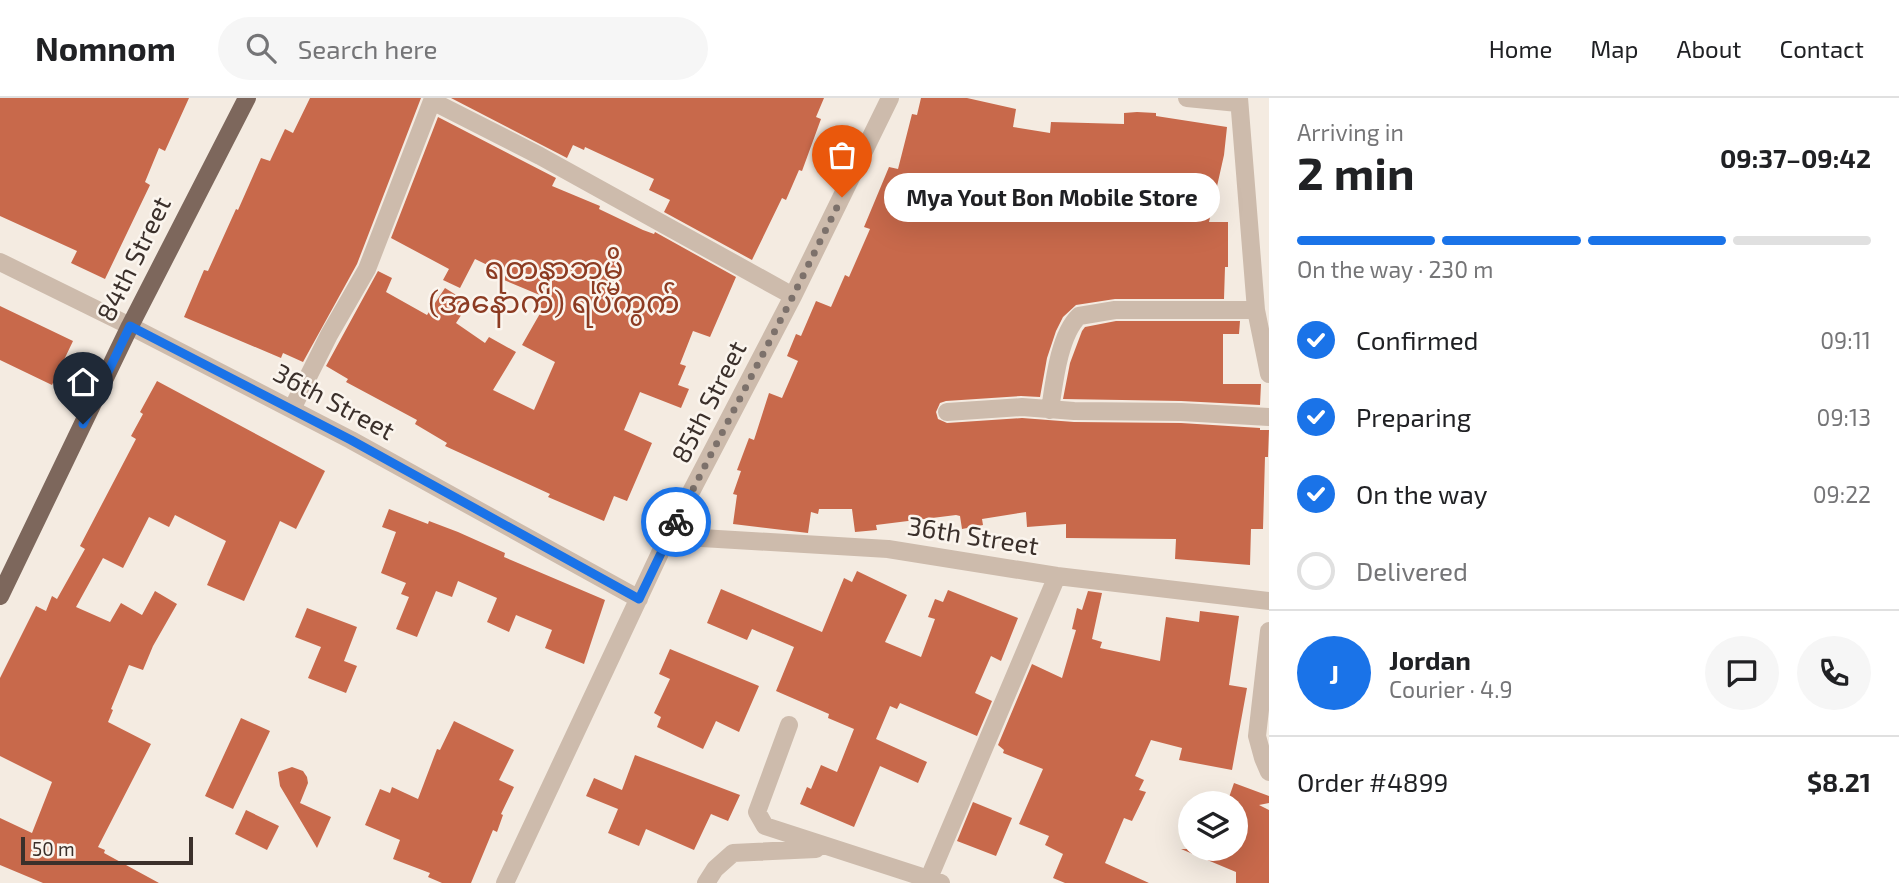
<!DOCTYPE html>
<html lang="en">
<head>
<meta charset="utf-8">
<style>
	:root { --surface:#fff; --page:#f6f6f6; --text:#202124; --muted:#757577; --line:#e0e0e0; --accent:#1a73e8 }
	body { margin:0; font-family:"Exo 2","Noto Sans Myanmar",sans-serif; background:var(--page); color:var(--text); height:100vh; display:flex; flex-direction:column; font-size:26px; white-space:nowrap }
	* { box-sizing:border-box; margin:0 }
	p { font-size:23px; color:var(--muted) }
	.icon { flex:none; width:38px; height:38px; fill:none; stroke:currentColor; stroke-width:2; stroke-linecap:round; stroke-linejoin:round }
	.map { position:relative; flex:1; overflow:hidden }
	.details { display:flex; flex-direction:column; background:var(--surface); width:630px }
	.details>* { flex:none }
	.fabs { position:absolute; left:1178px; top:693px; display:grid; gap:14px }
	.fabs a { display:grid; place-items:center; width:70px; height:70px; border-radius:50%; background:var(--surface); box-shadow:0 7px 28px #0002; font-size:35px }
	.scale { position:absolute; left:21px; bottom:18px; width:172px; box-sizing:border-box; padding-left:7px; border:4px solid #3b302b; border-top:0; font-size:19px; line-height:24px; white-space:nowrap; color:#3b302b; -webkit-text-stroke:5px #fbf5ee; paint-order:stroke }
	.pin { position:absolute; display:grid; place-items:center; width:60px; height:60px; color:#fff; margin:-72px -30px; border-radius:50% 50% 50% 0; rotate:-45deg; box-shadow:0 0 7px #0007 }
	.pin .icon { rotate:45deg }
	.courier { position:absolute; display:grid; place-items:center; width:70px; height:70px; margin:-35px; border:5px solid #1a73e8; border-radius:50%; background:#fff; color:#222; box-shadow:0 2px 9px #0007 }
	.bubble { position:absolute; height:49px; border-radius:24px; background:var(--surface); box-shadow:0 7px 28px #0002; font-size:23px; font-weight:700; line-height:49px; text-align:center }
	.overview em { font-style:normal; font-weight:700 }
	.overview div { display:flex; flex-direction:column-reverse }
	.overview { display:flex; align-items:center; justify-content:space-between; height:119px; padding:0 28px }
	h1 { font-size:46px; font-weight:700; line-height:52px }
	.bar { display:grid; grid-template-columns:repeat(4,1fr); gap:10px 7px; align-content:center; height:84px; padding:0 28px }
	.bar i { height:9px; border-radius:5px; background:var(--line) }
	.bar .selected { background:var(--accent) }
	.bar p { grid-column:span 4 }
	.line { display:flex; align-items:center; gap:18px; padding:0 28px; border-top:2px solid var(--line) }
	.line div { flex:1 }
	.round { display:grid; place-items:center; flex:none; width:74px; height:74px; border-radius:37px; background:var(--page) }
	ol { padding:0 28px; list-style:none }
	li { display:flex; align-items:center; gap:21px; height:77px }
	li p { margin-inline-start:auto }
	li .icon { padding:7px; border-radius:50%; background:var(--accent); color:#fff; stroke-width:4 }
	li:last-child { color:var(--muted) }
	li i { width:38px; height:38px; border:4px solid var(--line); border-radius:50% }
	header { display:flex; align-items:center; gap:42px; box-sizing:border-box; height:98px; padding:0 35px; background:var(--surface); border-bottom:2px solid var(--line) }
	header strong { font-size:33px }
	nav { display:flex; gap:38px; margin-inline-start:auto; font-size:24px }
	.search { width:490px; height:63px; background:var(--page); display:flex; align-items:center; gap:18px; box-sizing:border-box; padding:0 24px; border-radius:38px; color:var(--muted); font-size:26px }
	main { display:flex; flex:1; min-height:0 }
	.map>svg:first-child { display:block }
	.building { fill:#c8694b }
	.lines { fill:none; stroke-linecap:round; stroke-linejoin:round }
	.street { stroke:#cdbbac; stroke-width:18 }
	.primary { stroke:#7d675c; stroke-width:18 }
	.done { stroke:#7c716b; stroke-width:7; stroke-dasharray:0 12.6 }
	.route { stroke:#1a73e8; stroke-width:9 }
	.labels { text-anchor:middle; stroke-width:5; stroke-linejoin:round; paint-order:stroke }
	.street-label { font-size:26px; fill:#3b302b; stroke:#fbf5ee }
	.quarter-label { font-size:30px; fill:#8c3b22; stroke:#fbf5ee }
</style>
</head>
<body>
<header>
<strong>Nomnom</strong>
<div class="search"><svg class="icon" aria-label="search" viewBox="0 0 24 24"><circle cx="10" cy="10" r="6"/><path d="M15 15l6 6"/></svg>Search here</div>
<nav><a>Home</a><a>Map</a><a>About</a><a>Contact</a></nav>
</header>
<main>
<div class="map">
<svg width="1269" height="785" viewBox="0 0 1269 785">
	<rect width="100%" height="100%" fill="#f4ebe1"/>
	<path class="building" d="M0,0H189L165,53L159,50L145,84L150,87L105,181L71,165L77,153L0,118Z
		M310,0H421L357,166L303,264L283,255L281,260L184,219L204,172L208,173L236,111L238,112L261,60L270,63L285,31L293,35Z
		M451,0H824L816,19L821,21L802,73L799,72L786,102L782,100L752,162L664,114L670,102L649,92L654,81L585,49L584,52L573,47L567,60Z
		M921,0H967L1016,11L1013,29L1050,35L1051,24L1124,26V15L1137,14L1156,15V18L1227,29L1224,57L1209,124H1228V169H1225L1224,201H1115L1076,207L1063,219L1056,233L1047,260L1040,299L1021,298L946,303L940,305L936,314L938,321L947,325L1022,320L1074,324L1181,325L1260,330V332H1269L1268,359H1265L1263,431H1251L1250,467L1175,461L1176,441L1066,440V426L1027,429L1026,414L982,421L983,427L962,431L960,418L956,417L876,427L877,432L855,434L852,411H819L818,416L811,414L808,435L733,426L737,397L733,396L741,373L737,372L749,340L754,342L769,295L782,300L798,263L787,258L796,236L801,238L816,203L831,209L845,177L849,179L870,131L864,129L889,69L898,71L912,16L917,17Z
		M438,19L556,80L552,88L600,108L599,111L643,132L654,136L655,134L736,179L710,239L693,233L680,266L686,268L678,287L689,291L681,310L640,294L624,332L652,345L627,403L614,398L604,423L548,399L550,396L445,348L447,345L415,326L417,322L346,284L348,281L326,268L378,173L392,180L386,194L427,217L445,190L469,205L456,225L485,245L489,239L516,254L493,292L534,312L555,264L522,247L542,212L536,209L542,198L504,182L506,176L475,161L460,190L443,182L449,171L391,140Z
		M0,208L73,243L52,287L0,262Z
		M1116,223H1240L1239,236H1223V286H1261L1260,307L1181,303L1063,301L1070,265L1082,233L1085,229Z
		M157,283L325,373L296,431L280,423L244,503L207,487L226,443L175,417L169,429L149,419L123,470L103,460L76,509L110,524L121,505L142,517L155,493L177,506L153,548L143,572L129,567L111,611L113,612L108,624L151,646L98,749L105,752L104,755L159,785H43L0,767V720L32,735L52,684L0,658V580L36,508L46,513L52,498L57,501L85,451L80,448L136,341L131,338L143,316L140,314Z
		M389,411L428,426L429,423L458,434L505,455L504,459L605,502L584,566L545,550L552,532L516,517L509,534L487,524L497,500L458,483L452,499L436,493L417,539L396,531L409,499L401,496L406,485L381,475L396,434L382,429Z
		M857,473L907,497L885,544L921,559L935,521L928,519L935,501L943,504L948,492L1018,520L1001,563L991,558L975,595L992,603L977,638L900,605L897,611L890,608L876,641L927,664L918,685L880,668L854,729L800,706L807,689L811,691L821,667L837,674L854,631L828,620L829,616L776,593L794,549L752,531L747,542L707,525L721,491L822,534L844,480L852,484Z
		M1088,493L1102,495L1092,541L1102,544L1100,550L1160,563L1166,519L1199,524L1200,513L1239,518L1229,587L1247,590L1232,672L1179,662L1182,650L1151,642L1135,678L1144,682L1139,692L1146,694L1132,723L1124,720L1105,765L1149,785H1065L1053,780L1063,756L1045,747L1049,738L1019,726L1043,671L1003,655L1004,652L998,647L1032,566L1062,580L1076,532L1072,531L1077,510L1082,512Z
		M307,510L357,529L344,563L357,568L346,595L308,580L321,549L295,539Z
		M670,551L759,588L739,634L716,623L703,651L657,629L661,619L654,615L670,581L659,576Z
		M241,620L270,633L233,711L205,698Z
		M454,623L514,652L499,682L514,689L501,716L503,717L497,734L493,732L471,785H442L428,779L430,775L393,761L400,742L365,727L380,691L390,695L392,689L418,701L437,651L440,652Z
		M635,657L740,697L728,723L711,716L694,752L646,731L639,748L608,735L618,711L586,698L594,680L622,692Z
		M292,669L303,673L307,679L308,685L300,705L331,719L317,750L280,688L278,674Z
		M1234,685L1269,698V705L1259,707L1269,712V785H1236V774L1181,751H1236V705H1227Z
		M973,704L1012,720L996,758L957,743Z
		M246,712L279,728L267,752L235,736Z"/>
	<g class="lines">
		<path class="street" d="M1187,0L1238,5
			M1239,0L1256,212L1269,276
			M0,164L130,228L351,342L639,501
			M292,311L329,237L367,171L432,3L540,58L793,198
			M1050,312C1054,285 1059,237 1079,218L1115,212H1256
			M947,314L1022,309L1074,313L1181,314L1269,319
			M668,438L888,451L1057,478L1269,503
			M1269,533L1257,638L1263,660L1269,674
			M789,627L757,714L765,728L941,785
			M929,780L1057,478
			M505,785L668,438L793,198L890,0
			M706,785L715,771L733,755L816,751"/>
		<path class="primary" d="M0,498L130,228L247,0"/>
	</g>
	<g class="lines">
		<path class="done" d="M676,424L793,198L842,99"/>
		<path class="route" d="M83,326L130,228L351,342L639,501L676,424"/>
	</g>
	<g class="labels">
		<g class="street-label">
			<text transform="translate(134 161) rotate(-64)" y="9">84th Street</text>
			<text transform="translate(334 304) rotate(28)" y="9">36th Street</text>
			<text transform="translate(709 304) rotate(-63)" y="9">85th Street</text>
			<text transform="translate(973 438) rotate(9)" y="9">36th Street</text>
		</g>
		<g class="quarter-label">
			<text x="554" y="181">ရတနာဘုမ္မိ<tspan x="554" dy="34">(အနောက်) ရပ်ကွက်</tspan></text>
		</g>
	</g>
</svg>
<div class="fabs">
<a><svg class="icon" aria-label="layers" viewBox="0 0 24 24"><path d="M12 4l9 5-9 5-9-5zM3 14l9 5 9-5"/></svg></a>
</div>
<div class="scale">50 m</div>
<div class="pin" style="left:842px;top:99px;background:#ea580c"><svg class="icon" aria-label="bag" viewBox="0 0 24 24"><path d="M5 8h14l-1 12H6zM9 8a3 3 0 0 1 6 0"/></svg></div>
<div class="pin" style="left:83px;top:326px;background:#1f2937"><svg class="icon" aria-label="home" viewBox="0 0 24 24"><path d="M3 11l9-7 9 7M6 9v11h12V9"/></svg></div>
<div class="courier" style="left:676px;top:424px"><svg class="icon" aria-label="bike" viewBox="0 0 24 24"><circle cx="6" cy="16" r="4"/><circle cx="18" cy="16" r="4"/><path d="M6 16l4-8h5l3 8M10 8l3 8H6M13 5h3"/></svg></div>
<div class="bubble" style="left:884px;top:75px;width:336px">Mya Yout Bon Mobile Store</div>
</div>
<section class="details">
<div class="overview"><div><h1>2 min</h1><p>Arriving in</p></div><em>09:37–09:42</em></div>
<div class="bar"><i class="selected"></i><i class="selected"></i><i class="selected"></i><i></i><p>On the way · 230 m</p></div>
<ol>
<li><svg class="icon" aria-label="check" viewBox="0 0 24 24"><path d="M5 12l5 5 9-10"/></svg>Confirmed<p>09:11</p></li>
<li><svg class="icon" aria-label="check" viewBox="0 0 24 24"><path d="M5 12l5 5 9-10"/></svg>Preparing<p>09:13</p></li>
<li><svg class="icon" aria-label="check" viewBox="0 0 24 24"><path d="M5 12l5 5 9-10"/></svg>On the way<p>09:22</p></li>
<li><i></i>Delivered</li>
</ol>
<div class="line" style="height:126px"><b class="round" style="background:var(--accent);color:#fff">J</b><div><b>Jordan</b><p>Courier · 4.9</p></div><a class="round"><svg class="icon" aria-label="chat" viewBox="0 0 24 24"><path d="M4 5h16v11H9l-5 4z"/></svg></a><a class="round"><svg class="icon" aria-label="phone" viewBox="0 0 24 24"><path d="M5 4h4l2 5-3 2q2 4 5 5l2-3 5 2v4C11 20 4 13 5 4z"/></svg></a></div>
<div class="line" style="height:91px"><div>Order #4899</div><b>$8.21</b></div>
</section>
</main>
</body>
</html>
